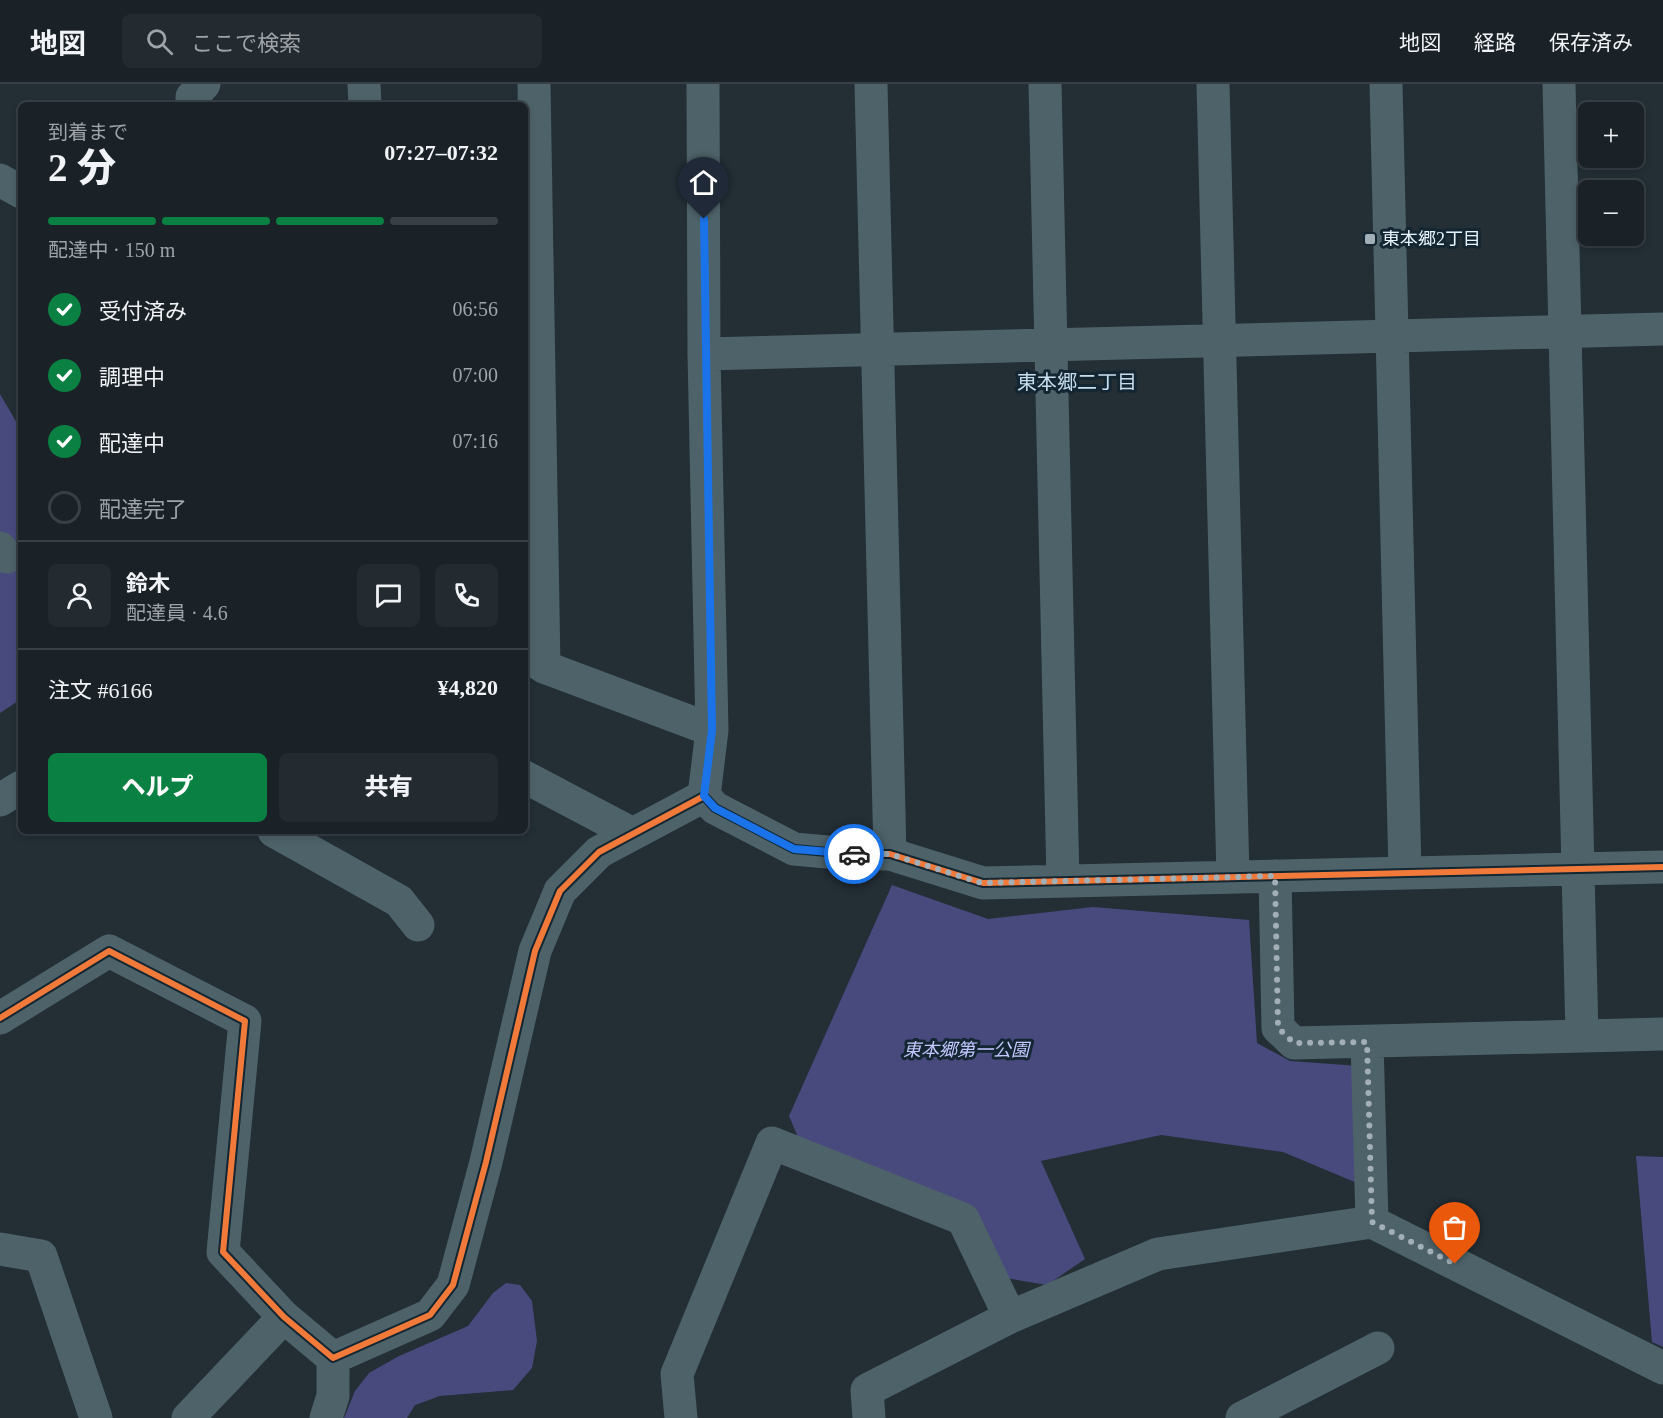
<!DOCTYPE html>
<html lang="ja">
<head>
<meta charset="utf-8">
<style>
	:root { --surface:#1a2228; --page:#232a30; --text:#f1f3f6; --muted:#9fa4a8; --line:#383f45; --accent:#0b8043 }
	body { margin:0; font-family:"Times New Roman","Noto Sans JP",serif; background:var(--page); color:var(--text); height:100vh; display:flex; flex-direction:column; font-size:22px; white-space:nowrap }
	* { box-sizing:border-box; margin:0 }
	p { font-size:20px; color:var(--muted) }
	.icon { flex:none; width:33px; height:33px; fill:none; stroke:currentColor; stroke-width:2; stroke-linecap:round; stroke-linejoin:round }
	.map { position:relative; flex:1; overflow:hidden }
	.details { position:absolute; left:18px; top:18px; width:510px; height:732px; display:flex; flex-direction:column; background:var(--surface); border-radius:9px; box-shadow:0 3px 9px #0003,0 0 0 2px var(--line) }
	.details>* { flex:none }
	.buttons { position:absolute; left:1578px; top:18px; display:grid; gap:12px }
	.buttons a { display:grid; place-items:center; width:66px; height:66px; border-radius:9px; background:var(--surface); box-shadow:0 3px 9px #0003,0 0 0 2px var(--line); font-size:30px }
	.pin { position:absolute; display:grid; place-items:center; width:51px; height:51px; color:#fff; margin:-62px -26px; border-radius:50% 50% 50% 0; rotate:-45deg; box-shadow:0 0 6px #0007 }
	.pin .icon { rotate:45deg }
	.courier { position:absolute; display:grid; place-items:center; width:60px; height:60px; margin:-30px; border:4px solid #1a73e8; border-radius:50%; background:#fff; color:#222; box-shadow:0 2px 8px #0007 }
	.headline em { font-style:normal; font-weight:800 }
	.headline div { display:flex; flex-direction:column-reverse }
	.headline { display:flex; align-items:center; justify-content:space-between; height:102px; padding:0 30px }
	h1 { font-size:39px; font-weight:800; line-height:45px }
	.bar { display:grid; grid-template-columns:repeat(4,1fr); gap:9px 6px; align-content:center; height:72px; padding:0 30px }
	.bar i { height:8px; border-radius:4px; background:var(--line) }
	.bar .active { background:var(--accent) }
	.bar p { grid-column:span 4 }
	.line { display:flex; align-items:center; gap:15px; padding:0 30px; border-top:2px solid var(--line) }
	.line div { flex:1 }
	.round { display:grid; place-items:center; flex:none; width:63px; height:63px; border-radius:9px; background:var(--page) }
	ol { padding:0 30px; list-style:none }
	li { display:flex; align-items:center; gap:18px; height:66px }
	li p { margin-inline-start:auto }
	li .icon { padding:6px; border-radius:50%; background:var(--accent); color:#fff; stroke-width:4 }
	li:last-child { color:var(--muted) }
	li i { width:33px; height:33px; border:3px solid var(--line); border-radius:50% }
	.cta { display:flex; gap:12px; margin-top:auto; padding:12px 30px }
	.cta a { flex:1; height:69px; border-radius:9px; background:var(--accent); color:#fff; font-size:24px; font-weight:800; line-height:69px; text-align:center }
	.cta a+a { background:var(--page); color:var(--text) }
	header { display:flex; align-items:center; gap:36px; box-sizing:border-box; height:84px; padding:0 30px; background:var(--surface); border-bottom:2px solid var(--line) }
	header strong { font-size:28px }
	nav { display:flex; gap:33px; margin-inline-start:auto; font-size:21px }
	.search { width:420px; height:54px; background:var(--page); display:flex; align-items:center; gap:15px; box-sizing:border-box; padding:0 21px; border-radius:9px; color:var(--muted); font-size:22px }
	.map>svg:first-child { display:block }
	.green { fill:#484a7e }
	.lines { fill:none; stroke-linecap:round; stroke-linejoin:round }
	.minor { stroke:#4d6369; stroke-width:33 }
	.cycleway-casing { stroke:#132632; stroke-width:10 }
	.cycleway { stroke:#f17a3a; stroke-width:6 }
	.done { stroke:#a3afb6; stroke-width:6; stroke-dasharray:0 10.8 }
	.route { stroke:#1a73e8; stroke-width:8 }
	.poi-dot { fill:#a3afb6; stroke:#132632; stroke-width:2 }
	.labels { text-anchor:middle; stroke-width:6; stroke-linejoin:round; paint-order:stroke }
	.poi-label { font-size:18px; fill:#e8f4fc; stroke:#132632; text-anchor:start }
	.park-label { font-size:18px; font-style:italic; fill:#c4c7ff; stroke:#132632 }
	.neighbourhood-label { font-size:20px; fill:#c7deef; stroke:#132632 }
</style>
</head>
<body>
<header>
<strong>地図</strong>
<div class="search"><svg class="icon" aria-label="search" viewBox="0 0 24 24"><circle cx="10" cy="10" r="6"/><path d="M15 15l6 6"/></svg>ここで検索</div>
<nav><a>地図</a><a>経路</a><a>保存済み</a></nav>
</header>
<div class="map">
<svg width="1663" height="1334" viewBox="0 0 1663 1334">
	<rect width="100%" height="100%" fill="#232e35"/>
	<path class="green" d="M0,310L21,346V615L0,629Z
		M892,801L988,835L1093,823L1249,836L1257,959L1290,977L1359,982L1357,1099L1283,1068L1161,1051L1041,1077L1085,1175L1047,1201L1006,1194L970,1126L800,1058L789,1032Z
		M1636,1072L1663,1073V1263L1652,1258Z
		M506,1199L520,1201L532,1217L537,1257L532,1284L513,1306L440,1312L415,1321L407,1334H344L355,1307L369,1289L399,1272L468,1242L493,1209Z"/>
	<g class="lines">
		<path class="minor" d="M364,0L365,21
			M534,0L544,583
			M703,0L704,270L712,646L704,712
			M871,0L890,770
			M1045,0L1063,797
			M1213,0L1233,793
			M1386,0L1405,789
			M1559,0L1582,952
			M192,21V13L204,0
			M0,96L21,108
			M704,270L1663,245
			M0,464L7,473
			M526,571L544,583L712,646
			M525,693L631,749
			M0,716L21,703
			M274,747L399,817L418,841
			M1275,792L1278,944L1294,959L1663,950
			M0,934L109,867L245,937L223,1168L284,1233L333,1274
			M1367,958L1372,1138
			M0,1165L41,1172L96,1334
			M333,1274L430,1231L453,1201L486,1078L535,867L560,807L599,768L704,712L715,724L794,765L849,770H890L983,799L1663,783
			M188,1334L284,1233
			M326,1334L333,1312V1274
			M681,1334L677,1290L772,1059L963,1135L1010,1233
			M869,1334L867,1306L1010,1233L1158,1170L1372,1138L1663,1284
			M1242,1334L1378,1264"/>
		<g class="cycleway-casing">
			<path id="cycleway" d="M0,934L109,867L245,937L223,1168L284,1233L333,1274L430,1231L453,1201L486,1078L535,867L560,807L599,768L704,712L715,724L794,765L849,770H890L983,799L1663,783"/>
		</g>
		<use href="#cycleway" class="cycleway"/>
	</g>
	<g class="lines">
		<path class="done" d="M854,770H890L982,799L1275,792L1278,944L1294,959L1367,958L1372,1138L1455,1180"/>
		<path class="route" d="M704,135L712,646L704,712L715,724L794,765L854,770"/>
	</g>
	<rect class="poi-dot" x="1364" y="149" width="12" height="12" rx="3"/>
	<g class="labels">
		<g class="poi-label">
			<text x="1382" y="161">東本郷2丁目</text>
		</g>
		<g class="park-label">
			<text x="966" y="972">東本郷第一公園</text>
		</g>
		<g class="neighbourhood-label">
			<text x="1077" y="305">東本郷二丁目</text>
		</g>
	</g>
</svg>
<div class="buttons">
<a>+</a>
<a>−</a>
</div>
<div class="pin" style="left:1455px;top:1180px;background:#ea580c"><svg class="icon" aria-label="bag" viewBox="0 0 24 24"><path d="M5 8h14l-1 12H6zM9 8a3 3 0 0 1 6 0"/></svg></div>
<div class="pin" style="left:704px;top:135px;background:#1f2937"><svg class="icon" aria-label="home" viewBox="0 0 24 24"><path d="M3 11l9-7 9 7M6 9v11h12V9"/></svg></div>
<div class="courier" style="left:854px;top:770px"><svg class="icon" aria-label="car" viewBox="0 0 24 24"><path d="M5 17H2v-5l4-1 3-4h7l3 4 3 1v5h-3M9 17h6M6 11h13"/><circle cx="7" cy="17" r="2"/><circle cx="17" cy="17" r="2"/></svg></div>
<section class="details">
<div class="headline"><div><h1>2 分</h1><p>到着まで</p></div><em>07:27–07:32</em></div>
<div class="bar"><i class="active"></i><i class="active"></i><i class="active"></i><i></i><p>配達中 · 150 m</p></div>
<ol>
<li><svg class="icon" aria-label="check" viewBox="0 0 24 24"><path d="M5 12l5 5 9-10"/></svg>受付済み<p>06:56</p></li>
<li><svg class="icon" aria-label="check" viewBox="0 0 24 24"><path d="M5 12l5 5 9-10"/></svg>調理中<p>07:00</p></li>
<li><svg class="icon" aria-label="check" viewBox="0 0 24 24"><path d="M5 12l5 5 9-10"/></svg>配達中<p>07:16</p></li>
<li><i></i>配達完了</li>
</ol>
<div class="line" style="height:108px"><a class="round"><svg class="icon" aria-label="person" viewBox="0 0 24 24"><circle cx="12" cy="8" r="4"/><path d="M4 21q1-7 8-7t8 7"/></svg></a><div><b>鈴木</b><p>配達員 · 4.6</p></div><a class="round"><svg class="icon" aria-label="chat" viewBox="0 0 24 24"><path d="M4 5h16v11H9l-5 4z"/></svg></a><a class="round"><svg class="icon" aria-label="phone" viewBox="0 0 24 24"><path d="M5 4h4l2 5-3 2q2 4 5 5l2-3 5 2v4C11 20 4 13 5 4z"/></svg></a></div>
<div class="line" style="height:78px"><div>注文 #6166</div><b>¥4,820</b></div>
<div class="cta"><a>ヘルプ</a><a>共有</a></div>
</section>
</div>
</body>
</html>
